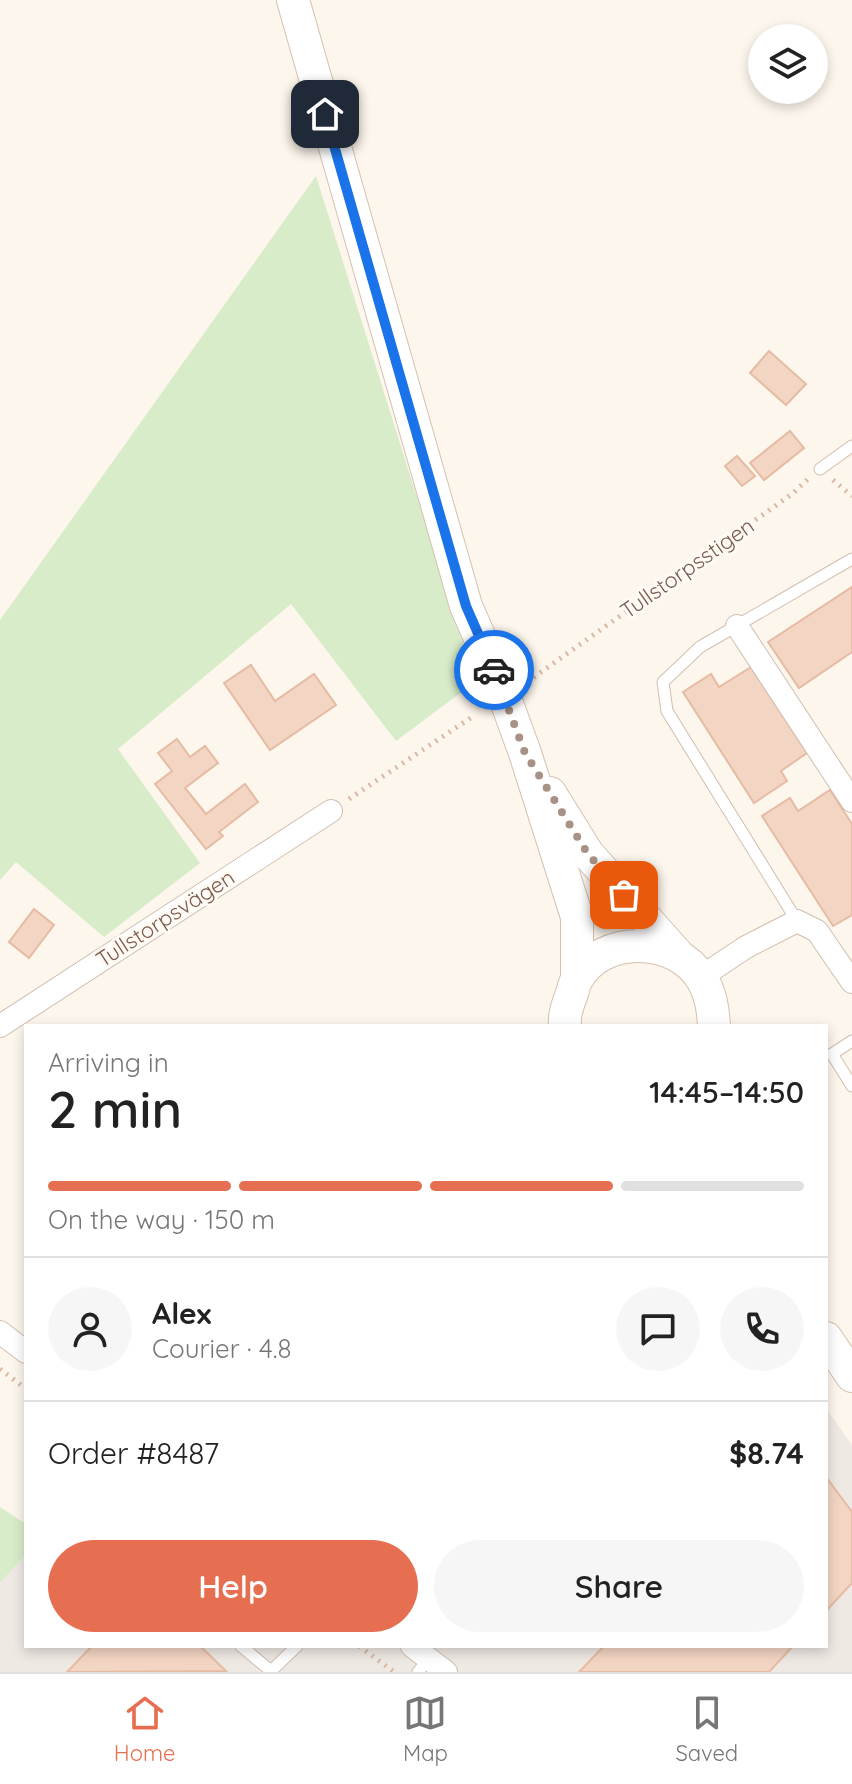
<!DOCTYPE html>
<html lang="en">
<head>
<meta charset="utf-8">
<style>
	:root { --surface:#fff; --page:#f6f6f6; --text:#222; --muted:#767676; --line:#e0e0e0; --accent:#e76f51 }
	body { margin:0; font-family:Quicksand,sans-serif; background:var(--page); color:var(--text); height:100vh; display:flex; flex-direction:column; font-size:30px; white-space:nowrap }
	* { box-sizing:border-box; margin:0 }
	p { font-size:26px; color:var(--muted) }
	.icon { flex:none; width:44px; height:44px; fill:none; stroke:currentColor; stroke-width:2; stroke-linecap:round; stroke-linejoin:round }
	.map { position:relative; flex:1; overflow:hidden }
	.panel { position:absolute; left:24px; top:1024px; width:804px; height:624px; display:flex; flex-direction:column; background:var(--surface); border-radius:0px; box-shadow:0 4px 12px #0003 }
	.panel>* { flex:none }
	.fabs { position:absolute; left:748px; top:24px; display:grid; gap:16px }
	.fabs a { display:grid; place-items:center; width:80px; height:80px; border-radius:50%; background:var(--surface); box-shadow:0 4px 12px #0003; font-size:40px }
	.pin { position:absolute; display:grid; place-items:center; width:68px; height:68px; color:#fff; margin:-34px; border-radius:16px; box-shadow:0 4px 12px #0006 }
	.courier { position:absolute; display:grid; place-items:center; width:80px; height:80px; margin:-40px; border:6px solid #1a73e8; border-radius:50%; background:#fff; color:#222; box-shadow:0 2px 10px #0007 }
	.overview em { font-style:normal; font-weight:600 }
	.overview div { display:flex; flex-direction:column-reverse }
	.overview { display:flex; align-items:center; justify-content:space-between; height:136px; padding:0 24px }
	h1 { font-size:52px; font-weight:600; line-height:60px }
	.bar { display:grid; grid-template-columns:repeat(4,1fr); gap:12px 8px; align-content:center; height:96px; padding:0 24px }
	.bar i { height:10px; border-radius:6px; background:var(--line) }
	.bar .active { background:var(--accent) }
	.bar p { grid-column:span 4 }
	.line { display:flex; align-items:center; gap:20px; padding:0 24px; border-top:2px solid var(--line) }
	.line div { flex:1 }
	.round { display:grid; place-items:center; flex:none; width:84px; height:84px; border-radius:42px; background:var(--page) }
	.cta { display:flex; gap:16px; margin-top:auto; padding:16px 24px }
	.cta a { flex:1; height:92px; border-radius:48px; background:var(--accent); color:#fff; font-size:32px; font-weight:600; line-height:92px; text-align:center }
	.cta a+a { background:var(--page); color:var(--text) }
	.menu { display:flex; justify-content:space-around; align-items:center; height:112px; border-top:2px solid var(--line); background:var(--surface); font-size:22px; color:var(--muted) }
	.menu a { display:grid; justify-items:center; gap:4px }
	.menu .active { color:var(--accent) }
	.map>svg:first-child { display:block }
	.industrial { fill:#efe9e4 }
	.green { fill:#d8ecc9 }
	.building { fill:#f3d5c3; stroke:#e6bba3; stroke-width:2 }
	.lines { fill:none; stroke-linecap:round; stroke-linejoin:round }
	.service-casing { stroke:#d1beb0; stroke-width:13 }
	.minor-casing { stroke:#d1beb0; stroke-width:24 }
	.secondary-casing { stroke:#d6c0b0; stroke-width:34 }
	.path { stroke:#d9b8a5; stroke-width:5; stroke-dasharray:2 6; stroke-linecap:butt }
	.service { stroke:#fff; stroke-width:11 }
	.minor { stroke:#fff; stroke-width:22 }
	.secondary { stroke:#fff; stroke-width:32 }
	.done { stroke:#a89285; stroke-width:8; stroke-dasharray:0 14.4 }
	.route { stroke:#1a73e8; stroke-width:10 }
	.labels { text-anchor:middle; stroke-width:6; stroke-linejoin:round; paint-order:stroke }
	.street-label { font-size:22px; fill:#7a5c4d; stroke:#fffaf3 }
</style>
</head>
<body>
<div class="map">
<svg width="852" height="1672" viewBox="0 0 852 1672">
	<rect width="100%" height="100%" fill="#fdf6ec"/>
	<path class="industrial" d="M826,1408L852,1445V1672H0V1583L26,1554V1646H826Z"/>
	<path class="green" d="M316,176L475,682L396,741L291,604L118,749L200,863L104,937L16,862L0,880V620Z
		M0,1507L26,1524V1554L0,1583Z"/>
	<path class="building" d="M769,351L806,384L786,405L750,373Z
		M790,431L804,448L764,480L750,463Z
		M737,456L755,476L742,486L725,466Z
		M852,587V652L799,688L768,642Z
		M251,665L275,701L314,674L336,705L270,750L224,683Z
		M751,667L807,753L781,771L787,781L754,803L683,692L711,674L719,687Z
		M177,739L190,757L205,746L218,763L185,788L206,814L245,784L258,802L219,832L223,836L206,849L155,784L172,771L158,753Z
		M830,790L852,824V915L833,926L762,816L790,798L798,811Z
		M34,909L54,925L29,958L9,942Z
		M826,1477L852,1512V1583L826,1611Z
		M92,1646H200L226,1671L67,1672Z
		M604,1646H793L769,1672H579Z"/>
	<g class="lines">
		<g class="service-casing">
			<path id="service" d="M820,469L852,446
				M797,921L667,711L663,682L700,647L852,559
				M852,1041L832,1054L852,1086
				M241,1646L271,1671
				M270,1672L297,1646
				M418,1672L428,1659"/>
		</g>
		<g class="minor-casing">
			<path id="minor" d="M737,626L852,801
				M701,977L746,947L797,921L817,931L852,982
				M0,1026L331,811
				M0,1332L26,1352
				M412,1646L446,1672"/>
		</g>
		<g class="secondary-casing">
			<path id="secondary" d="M293,0L466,606L498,679L525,753L577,917V978
				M550,793L588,854L679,956
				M565,1026C564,1015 567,1007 571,996C573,991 574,984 577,979C602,934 676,936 702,979C711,994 713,1009 714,1026
				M826,1338L852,1376"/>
		</g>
		<path class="path" d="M833,480L852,496
			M527,682L792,494L808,479
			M349,799L475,715
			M0,1369L26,1389
			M359,1646L394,1672"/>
		<use href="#service" class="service"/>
		<use href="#minor" class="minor"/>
		<use href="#secondary" class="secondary"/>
	</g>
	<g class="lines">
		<path class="done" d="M494,670L525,753L588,854L624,895"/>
		<path class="route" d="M325,114L466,606L494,670"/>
	</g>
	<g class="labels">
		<g class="street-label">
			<text transform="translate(687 568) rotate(-35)" y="8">Tullstorpsstigen</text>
			<text transform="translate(165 918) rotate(-33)" y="8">Tullstorpsvägen</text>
		</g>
	</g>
</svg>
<div class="fabs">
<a><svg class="icon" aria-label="layers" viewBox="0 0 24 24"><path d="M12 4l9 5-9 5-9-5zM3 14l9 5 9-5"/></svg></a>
</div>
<div class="pin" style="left:624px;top:895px;background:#ea580c"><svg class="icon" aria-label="bag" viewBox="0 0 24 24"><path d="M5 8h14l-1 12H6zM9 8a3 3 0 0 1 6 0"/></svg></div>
<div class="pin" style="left:325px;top:114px;background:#1f2937"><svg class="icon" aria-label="home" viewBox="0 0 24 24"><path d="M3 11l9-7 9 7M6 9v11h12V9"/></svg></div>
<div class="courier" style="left:494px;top:670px"><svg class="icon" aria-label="car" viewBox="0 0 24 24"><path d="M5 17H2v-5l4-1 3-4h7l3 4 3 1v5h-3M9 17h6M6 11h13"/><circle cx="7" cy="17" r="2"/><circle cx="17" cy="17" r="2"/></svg></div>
<section class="panel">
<div class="overview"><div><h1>2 min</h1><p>Arriving in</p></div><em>14:45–14:50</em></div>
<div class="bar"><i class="active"></i><i class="active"></i><i class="active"></i><i></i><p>On the way · 150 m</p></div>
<div class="line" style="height:144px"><a class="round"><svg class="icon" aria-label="person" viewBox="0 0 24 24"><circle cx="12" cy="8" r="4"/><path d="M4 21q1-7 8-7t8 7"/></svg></a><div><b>Alex</b><p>Courier · 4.8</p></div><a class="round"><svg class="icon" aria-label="chat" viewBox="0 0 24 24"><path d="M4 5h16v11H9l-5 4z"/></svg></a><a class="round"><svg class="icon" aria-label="phone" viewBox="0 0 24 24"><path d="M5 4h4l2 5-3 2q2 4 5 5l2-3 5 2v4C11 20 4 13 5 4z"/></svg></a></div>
<div class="line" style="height:104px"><div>Order #8487</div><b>$8.74</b></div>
<div class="cta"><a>Help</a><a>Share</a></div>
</section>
</div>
<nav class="menu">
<a class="active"><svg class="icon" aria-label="home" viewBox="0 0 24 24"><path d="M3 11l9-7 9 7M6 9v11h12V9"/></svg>Home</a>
<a><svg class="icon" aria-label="map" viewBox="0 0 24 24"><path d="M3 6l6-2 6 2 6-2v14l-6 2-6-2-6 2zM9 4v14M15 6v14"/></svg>Map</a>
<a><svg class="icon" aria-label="saved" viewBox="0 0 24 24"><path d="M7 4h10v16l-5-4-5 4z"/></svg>Saved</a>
</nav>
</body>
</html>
